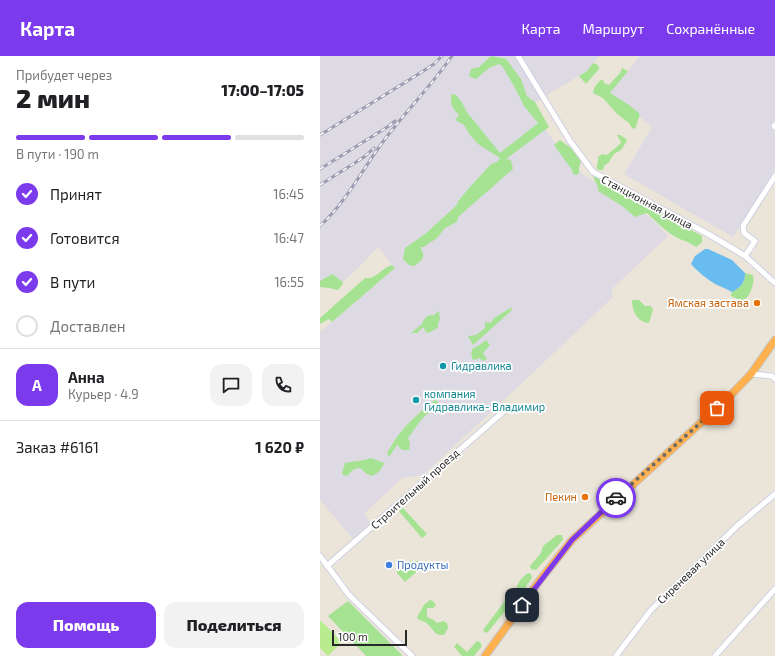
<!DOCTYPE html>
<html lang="ru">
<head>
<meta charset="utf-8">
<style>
	:root { --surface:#fff; --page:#f2f2f2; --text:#202124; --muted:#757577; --line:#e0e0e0; --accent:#7c3aed }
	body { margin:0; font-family:"Exo 2",sans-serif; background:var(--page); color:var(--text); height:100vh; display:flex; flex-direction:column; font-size:15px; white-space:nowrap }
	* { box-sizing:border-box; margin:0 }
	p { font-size:13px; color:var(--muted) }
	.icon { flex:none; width:22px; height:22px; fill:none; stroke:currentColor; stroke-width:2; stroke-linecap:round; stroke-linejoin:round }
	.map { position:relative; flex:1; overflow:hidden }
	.details { display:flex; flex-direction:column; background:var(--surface); width:320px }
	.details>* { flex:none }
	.scale { position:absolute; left:12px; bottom:10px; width:75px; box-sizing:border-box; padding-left:4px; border:2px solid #282828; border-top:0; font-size:11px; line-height:14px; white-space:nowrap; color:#282828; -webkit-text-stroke:3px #fff; paint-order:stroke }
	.pin { position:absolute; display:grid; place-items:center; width:34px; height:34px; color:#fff; margin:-17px; border-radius:8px; box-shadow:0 2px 6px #0006 }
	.courier { position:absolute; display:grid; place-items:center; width:40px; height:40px; margin:-20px; border:3px solid #7c3aed; border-radius:50%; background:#fff; color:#222; box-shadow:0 1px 5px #0007 }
	.overview em { font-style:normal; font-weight:800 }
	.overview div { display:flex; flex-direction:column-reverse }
	.overview { display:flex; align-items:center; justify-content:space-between; height:68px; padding:0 16px }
	h1 { font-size:26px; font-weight:800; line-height:30px }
	.bar { display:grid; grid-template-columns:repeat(4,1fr); gap:6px 4px; align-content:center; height:48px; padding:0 16px }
	.bar i { height:5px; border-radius:3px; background:var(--line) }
	.bar .current { background:var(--accent) }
	.bar p { grid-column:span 4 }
	.line { display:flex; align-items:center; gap:10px; padding:0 16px; border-top:1px solid var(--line) }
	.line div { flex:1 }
	.round { display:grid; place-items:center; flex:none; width:42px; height:42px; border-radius:12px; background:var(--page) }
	ol { padding:0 16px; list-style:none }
	li { display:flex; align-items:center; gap:12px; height:44px }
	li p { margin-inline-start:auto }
	li .icon { padding:4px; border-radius:50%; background:var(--accent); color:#fff; stroke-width:4 }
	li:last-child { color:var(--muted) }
	li i { width:22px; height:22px; border:2px solid var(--line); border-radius:50% }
	.action { display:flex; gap:8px; margin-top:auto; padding:8px 16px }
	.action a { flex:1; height:46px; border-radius:12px; background:var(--accent); color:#fff; font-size:16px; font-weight:800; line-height:46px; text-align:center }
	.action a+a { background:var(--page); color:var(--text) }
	header { display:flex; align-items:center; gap:24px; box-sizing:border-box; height:56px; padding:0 20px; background:var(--accent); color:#fff }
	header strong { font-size:19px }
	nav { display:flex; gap:22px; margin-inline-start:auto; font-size:14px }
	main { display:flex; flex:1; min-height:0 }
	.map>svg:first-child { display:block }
	.industrial { fill:#dedae3 }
	.green { fill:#a5e393 }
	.pitch { fill:#b9eb8f }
	.water { fill:#68bcf0 }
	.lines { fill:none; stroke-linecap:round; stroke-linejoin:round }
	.minor-casing { stroke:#cecfe2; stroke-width:7 }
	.highway-casing { stroke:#c7c7c7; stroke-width:9 }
	.minor { stroke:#fff; stroke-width:5 }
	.highway { stroke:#ffb150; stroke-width:7 }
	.rail-casing { stroke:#9c9cb3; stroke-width:3 }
	.rail { stroke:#fff; stroke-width:1.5; stroke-dasharray:4.5; stroke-linecap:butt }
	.done { stroke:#6c6a66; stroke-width:4; stroke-dasharray:0 7.2 }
	.route { stroke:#7c3aed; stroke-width:5 }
	.food-dot { fill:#e8710a; stroke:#fff; stroke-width:1.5 }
	.culture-dot { fill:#0f9aa8; stroke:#fff; stroke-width:1.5 }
	.shop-dot { fill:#3f7fe0; stroke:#fff; stroke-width:1.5 }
	.labels { text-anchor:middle; stroke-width:3.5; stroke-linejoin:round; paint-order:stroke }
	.street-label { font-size:11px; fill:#282828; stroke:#fff }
	.food-label { font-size:11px; fill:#c56008; stroke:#fff; text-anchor:end }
	.culture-label { font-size:11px; fill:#0d838f; stroke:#fff; text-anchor:start }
	.shop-label { font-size:11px; fill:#366cbe; stroke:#fff; text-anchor:start }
</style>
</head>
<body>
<header>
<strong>Карта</strong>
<nav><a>Карта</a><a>Маршрут</a><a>Сохранённые</a></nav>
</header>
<main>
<section class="details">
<div class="overview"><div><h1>2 мин</h1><p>Прибудет через</p></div><em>17:00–17:05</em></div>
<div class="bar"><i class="current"></i><i class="current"></i><i class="current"></i><i></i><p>В пути · 190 m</p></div>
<ol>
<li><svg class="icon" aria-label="check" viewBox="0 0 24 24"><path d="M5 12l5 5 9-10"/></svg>Принят<p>16:45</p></li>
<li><svg class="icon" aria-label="check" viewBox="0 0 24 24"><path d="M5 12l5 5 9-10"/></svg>Готовится<p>16:47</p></li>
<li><svg class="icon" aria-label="check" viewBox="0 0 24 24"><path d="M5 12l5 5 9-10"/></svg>В пути<p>16:55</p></li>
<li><i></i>Доставлен</li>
</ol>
<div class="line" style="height:72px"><b class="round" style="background:var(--accent);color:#fff">А</b><div><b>Анна</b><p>Курьер · 4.9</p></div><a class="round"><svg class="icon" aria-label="chat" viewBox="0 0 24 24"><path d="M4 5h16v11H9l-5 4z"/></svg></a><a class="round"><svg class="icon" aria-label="phone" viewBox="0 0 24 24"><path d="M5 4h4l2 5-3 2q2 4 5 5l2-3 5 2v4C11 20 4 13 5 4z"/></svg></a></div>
<div class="line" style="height:52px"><div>Заказ #6161</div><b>1 620 ₽</b></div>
<div class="action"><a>Помощь</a><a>Поделиться</a></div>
</section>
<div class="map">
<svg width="455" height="600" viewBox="0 0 455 600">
	<rect width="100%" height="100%" fill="#ebe5d9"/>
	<path class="industrial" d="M0,0H279L267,15L211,49L228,77L253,112L331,162L348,180L291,234L293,241L198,331L103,419L82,422L44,458L51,468L33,483L0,444V276L75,212L58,191L39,211L23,226L12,218L0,225Z
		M320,0H455V65L450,70L455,77V115L413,181L304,118L332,71L290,37Z"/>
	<path class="green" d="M171,0L186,3L201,23L207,40L215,46L229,71L186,103L191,104L193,113L138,161L137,166L125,172L116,183L109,187L104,191H100C106,201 104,203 94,210L89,209L83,203L85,192L105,178L136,150L139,144L149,132L171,108L177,106L180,102L158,88L150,79L144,69L135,64L139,59C131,51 131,50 131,39L134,38C139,41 144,49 146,55L180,97L218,67L204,50L194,30L182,10L179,8L169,12L156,23L149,20L151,13L159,11Z
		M273,7L278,9L279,13L266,28L259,20L267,15Z
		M302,12L308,15L290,37L309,49L320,58L315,73L312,72L309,67L297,58L283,42L273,37C274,31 277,26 283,23L284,27L289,29L300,17Z
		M297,79H300L306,83L307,85L301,94L294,98L289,106L284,110L283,114H279L277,113C276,108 279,106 278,101L282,98L287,99L300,88L301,86Z
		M240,84L251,92L261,105L259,112V117L256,119L253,118L252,114L234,89Z
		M273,121H276L382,180V186L376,191C368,185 359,184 351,178C342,172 335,164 327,157L315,161L302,150L278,135V131Z
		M72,209L75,212L12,266L9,263L0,268V262L45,222C56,224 61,212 72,209Z
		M425,217L433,219C435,227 430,242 422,245L411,240L412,236C421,231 425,227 425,217Z
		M12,218L23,226L22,229L18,234L9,232L0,231V225Z
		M312,244H319L325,250H331L333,254L329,267C317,266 312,255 312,244Z
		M192,251L191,255L153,289L148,280L156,279L165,272V266L171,267L174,262Z
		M119,255L120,264L118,267V271L116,273L108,277L106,276L103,271L97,277H91L102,268L103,265L107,260L114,259Z
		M166,284L170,289L163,297L167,303L163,305L159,302L155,304L152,303V299L151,297L153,292L158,290Z
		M115,344L119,347C116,354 110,355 105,360C98,366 94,375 88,382L90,387L89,394H82L77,389L69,401L67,397C72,390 75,382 81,376C90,364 103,354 115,344Z
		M51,402L64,407C62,413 58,417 52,420L47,418L40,412L34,413L27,420L23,419L22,417L25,407C34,405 43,405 51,402Z
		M81,450L107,478L102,482L78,454Z
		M237,479H242L243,484L216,514L211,513L210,510L221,497L223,490Z
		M98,505L103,510L85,526L77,517C79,506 90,505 98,505Z
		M208,517L211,518L212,522L202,536L197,537C194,530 202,521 208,517Z
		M189,541L194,544L168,576L165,577L163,574L187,542Z
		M110,544L113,545L116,549L113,552H107V561L114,564L117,567L123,565L127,567L128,572L124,579C113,580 113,571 105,566C101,564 99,565 97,561L104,549Z
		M28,545L82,599L81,600H46L8,560Z
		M157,585L160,586L162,590L154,600H142L134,591L137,587L147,596Z"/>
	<path class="pitch" d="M0,564L22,586L8,600L0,592Z"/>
	<path class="water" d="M385,193H388L412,204L425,217C425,227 421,231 412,236C407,233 402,231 397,229C388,224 378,216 371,208L375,200Z"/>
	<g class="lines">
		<g class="minor-casing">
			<path id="minor" d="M198,0L250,85L273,116L390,179L425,200L455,227
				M455,69L454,70L455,71
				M425,200L435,185L424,177L423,170L455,120
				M431,318L452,320L455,323
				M0,500L29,539L92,600
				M7,510L183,356
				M296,600L331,554L417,470L455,438
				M395,600L455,533"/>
		</g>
		<g class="highway-casing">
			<path id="highway" d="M165,600L220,524L252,484L407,343L431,318L455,284"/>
		</g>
		<use href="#minor" class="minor"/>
		<use href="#highway" class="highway"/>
		<g class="rail-casing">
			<path id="rail" d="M0,79L97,19L114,8L122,0
				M0,113L69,70L75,65
				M0,129L44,101L54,92
				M0,170C27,145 43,112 65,83C87,54 112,29 132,0"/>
		</g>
		<use href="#rail" class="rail"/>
	</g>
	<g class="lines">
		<path class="done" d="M296,442L397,352"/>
		<path class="route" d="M202,549L252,484L296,442"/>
	</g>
	<g class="food-dot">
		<circle cx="437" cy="247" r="4"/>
		<circle cx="265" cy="441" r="4"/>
	</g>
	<g class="culture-dot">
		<circle cx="123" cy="310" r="4"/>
		<circle cx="96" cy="344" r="4"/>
	</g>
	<circle class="shop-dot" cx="69" cy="509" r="4"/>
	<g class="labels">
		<g class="street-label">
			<text transform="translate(327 146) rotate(28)" y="4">Станционная улица</text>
			<text transform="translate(95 433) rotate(-42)" y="4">Строительный проезд</text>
			<text transform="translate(371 515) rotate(-44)" y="4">Сиреневая улица</text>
		</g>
		<g class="food-label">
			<text x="429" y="251">Ямская застава</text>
			<text x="257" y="445">Пекин</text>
		</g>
		<g class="culture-label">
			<text x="131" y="314">Гидравлика</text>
			<text x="104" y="342">компания<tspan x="104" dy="13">Гидравлика- Владимир</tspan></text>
		</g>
		<g class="shop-label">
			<text x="77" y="513">Продукты</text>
		</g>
	</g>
</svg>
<div class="scale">100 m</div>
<div class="pin" style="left:397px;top:352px;background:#ea580c"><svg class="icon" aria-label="bag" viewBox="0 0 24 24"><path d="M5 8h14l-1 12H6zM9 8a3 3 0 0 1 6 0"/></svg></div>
<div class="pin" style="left:202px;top:549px;background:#1f2937"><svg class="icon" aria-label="home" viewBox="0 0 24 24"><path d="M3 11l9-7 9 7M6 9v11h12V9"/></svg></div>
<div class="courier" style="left:296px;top:442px"><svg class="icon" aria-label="car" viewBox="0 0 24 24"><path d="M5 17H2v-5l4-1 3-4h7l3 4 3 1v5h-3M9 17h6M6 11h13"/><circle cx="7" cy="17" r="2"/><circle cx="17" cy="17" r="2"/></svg></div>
</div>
</main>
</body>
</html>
